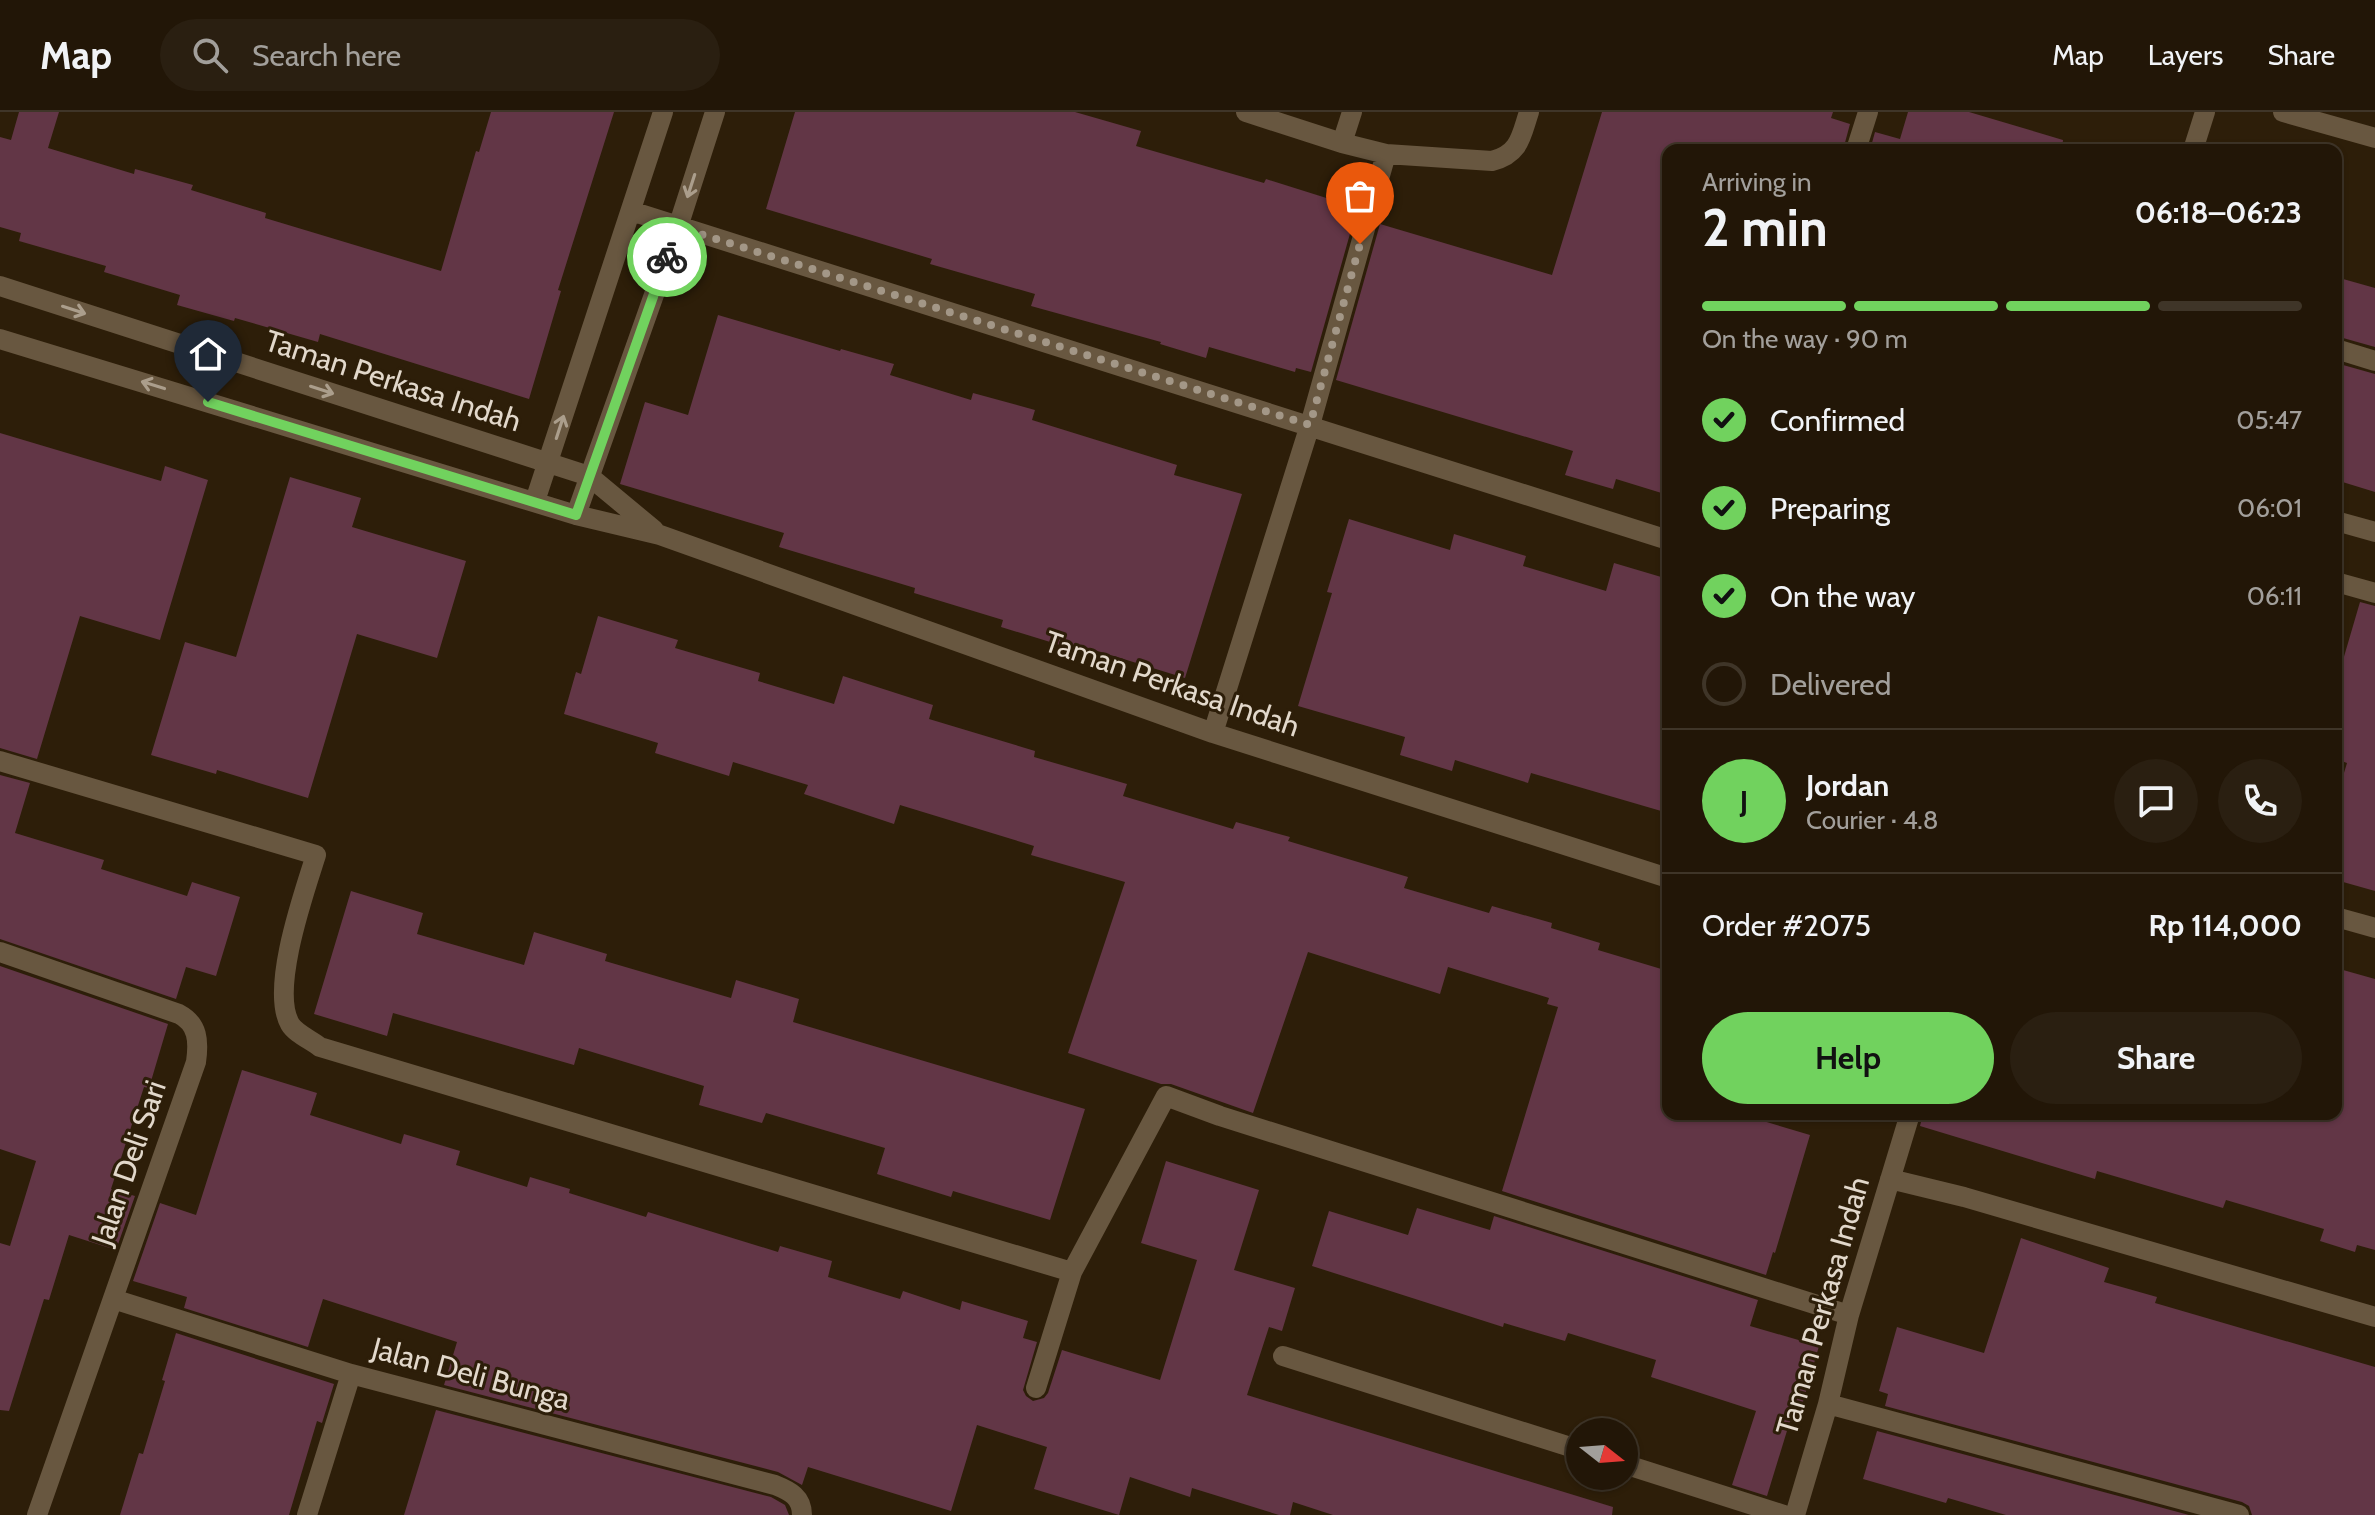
<!DOCTYPE html>
<html lang="en">
<head>
<meta charset="utf-8">
<style>
	:root { --surface:#221607; --page:#2a1f11; --text:#f1f3f6; --muted:#a29f9b; --line:#3f3528; --accent:#71d25e }
	body { margin:0; font-family:Cabin,sans-serif; background:var(--page); color:var(--text); height:100vh; display:flex; flex-direction:column; font-size:30px; white-space:nowrap }
	* { box-sizing:border-box; margin:0 }
	p { font-size:26px; color:var(--muted) }
	.icon { flex:none; width:44px; height:44px; fill:none; stroke:currentColor; stroke-width:2; stroke-linecap:round; stroke-linejoin:round }
	.map { position:relative; flex:1; overflow:hidden }
	.details { position:absolute; left:1662px; top:32px; width:680px; height:976px; display:flex; flex-direction:column; background:var(--surface); border-radius:16px; box-shadow:0 2px 6px #0004,0 0 0 2px var(--line) }
	.details>* { flex:none }
	.needle { width:52px; rotate:107deg }
	.controls { position:absolute; left:1566px; top:1306px; display:grid; gap:16px }
	.controls a { display:grid; place-items:center; width:72px; height:72px; border-radius:50%; background:var(--surface); box-shadow:0 2px 6px #0004,0 0 0 2px var(--line); font-size:40px }
	.pin { position:absolute; display:grid; place-items:center; width:68px; height:68px; color:#fff; margin:-82px -34px; border-radius:50% 50% 50% 0; rotate:-45deg; box-shadow:0 0 8px #0007 }
	.pin .icon { rotate:45deg }
	.courier { position:absolute; display:grid; place-items:center; width:80px; height:80px; margin:-40px; border:6px solid #71d25e; border-radius:50%; background:#fff; color:#222; box-shadow:0 2px 10px #0007 }
	.overview em { font-style:normal; font-weight:700 }
	.overview div { display:flex; flex-direction:column-reverse }
	.overview { display:flex; align-items:center; justify-content:space-between; height:136px; padding:0 40px }
	h1 { font-size:52px; font-weight:700; line-height:60px }
	.bar { display:grid; grid-template-columns:repeat(4,1fr); gap:12px 8px; align-content:center; height:96px; padding:0 40px }
	.bar i { height:10px; border-radius:6px; background:var(--line) }
	.bar .selected { background:var(--accent) }
	.bar p { grid-column:span 4 }
	.line { display:flex; align-items:center; gap:20px; padding:0 40px; border-top:2px solid var(--line) }
	.line div { flex:1 }
	.round { display:grid; place-items:center; flex:none; width:84px; height:84px; border-radius:42px; background:var(--page) }
	ol { padding:0 40px; list-style:none }
	li { display:flex; align-items:center; gap:24px; height:88px }
	li p { margin-inline-start:auto }
	li .icon { padding:8px; border-radius:50%; background:var(--accent); color:#111; stroke-width:4 }
	li:last-child { color:var(--muted) }
	li i { width:44px; height:44px; border:4px solid var(--line); border-radius:50% }
	.action { display:flex; gap:16px; margin-top:auto; padding:16px 40px }
	.action a { flex:1; height:92px; border-radius:48px; background:var(--accent); color:#111; font-size:32px; font-weight:700; line-height:92px; text-align:center }
	.action a+a { background:var(--page); color:var(--text) }
	header { display:flex; align-items:center; gap:48px; box-sizing:border-box; height:112px; padding:0 40px; background:var(--surface); border-bottom:2px solid var(--line) }
	header strong { font-size:38px }
	nav { display:flex; gap:44px; margin-inline-start:auto; font-size:28px }
	.search { width:560px; height:72px; background:var(--page); display:flex; align-items:center; gap:20px; box-sizing:border-box; padding:0 28px; border-radius:44px; color:var(--muted); font-size:30px }
	.map>svg:first-child { display:block }
	.building { fill:#623646 }
	.lines { fill:none; stroke-linecap:round; stroke-linejoin:round }
	.minor { stroke:#685740; stroke-width:20 }
	.oneway { stroke:#ab9e8c }
	.done { stroke:#a39787; stroke-width:8; stroke-dasharray:0 14.4 }
	.route { stroke:#71d25e; stroke-width:10 }
	.labels { text-anchor:middle; stroke-width:6; stroke-linejoin:round; paint-order:stroke }
	.street-label { font-size:30px; fill:#e2d8cb; stroke:#2d1e09 }
</style>
</head>
<body>
<header>
<strong>Map</strong>
<div class="search"><svg class="icon" aria-label="search" viewBox="0 0 24 24"><circle cx="10" cy="10" r="6"/><path d="M15 15l6 6"/></svg>Search here</div>
<nav><a>Map</a><a>Layers</a><a>Share</a></nav>
</header>
<div class="map">
<svg width="2375" height="1403" viewBox="0 0 2375 1403">
	<rect width="100%" height="100%" fill="#2d1e09"/>
	<path class="building" d="M19,0H59L48,36L134,62L135,57L193,73L191,78L266,101L265,106L441,159L476,39L479,40L491,0H614L558,178L561,179L529,287L320,222L318,230L235,206L234,209L177,193L180,183L104,160L106,154L19,129L21,121L0,115V25L11,28Z
		M795,0H1075L1141,19L1136,34L1264,71L1266,67L1355,95L1353,104H1355L1311,260L1296,256L1295,260L1209,235L1206,246L1160,232L1161,230L1031,194L1035,182L930,152L932,147L766,97Z
		M1602,0H1833L1831,6L1850,12L1843,38H1668V383L1616,367L1613,377L1565,363L1573,339L1336,268L1380,112L1552,163Z
		M1908,0H1969L2063,28L2062,38H1870L1875,20L1900,27Z
		M2336,165L2375,176V235L2336,224Z
		M718,203L840,239L841,237L894,252L890,263L971,288L973,281L1035,298L1032,308L1177,353L1174,363L1242,382L1185,566L1075,532L1073,537L1001,515L1003,508L914,481L915,476L779,435L784,421L620,372L645,290L688,303Z
		M2336,251L2375,262V380L2336,368Z
		M0,321L161,369L165,354L208,368L160,528L80,504L37,647L0,636Z
		M290,365L361,386L352,415L466,449L437,546L357,522L308,686L217,658L216,662L151,643L185,530L236,545Z
		M1349,407L1450,438L1454,422L1526,444L1523,454L1606,479L1614,451L1668,467V701L1531,661L1528,671L1455,648L1452,659L1400,643L1405,625L1298,594L1332,481L1327,480Z
		M2360,490L2375,494V779L2336,768V687L2347,651L2336,647V572Z
		M598,504L678,528L675,536L760,561L758,569L834,592L843,564L933,593L929,607L1035,639L1034,645L1127,672L1123,684L1233,717L1236,710L1290,725L1288,729L1408,765L1404,776L1489,801L1492,794L1552,811L1551,816L1600,831L1598,838L1668,859V1002H1740L1810,1023L1775,1141L1773,1140L1766,1163L1502,1079L1558,895L1547,892L1549,886L1448,855L1440,882L1308,840L1253,1001L1171,972H1161L1068,941L1125,770L1031,743L1034,734L900,693L894,712L804,682L808,673L733,650L729,664L655,641L658,631L564,602L576,560L581,562Z
		M0,663L30,671L15,721L104,748L101,757L187,784L192,770L240,785L216,864L186,855L176,887L0,827Z
		M351,779L423,801L417,822L524,853L534,820L607,842L605,849L731,886L736,868L799,887L793,910L1085,997L1050,1108L953,1079L951,1085L877,1062L885,1036L766,1001L762,1011L699,993L704,974L579,936L574,953L393,901L387,924L314,902Z
		M0,854L168,912L149,976L144,975L111,1077L135,1084L116,1138L69,1123L49,1188L44,1187L9,1299L0,1298V1131L10,1134L36,1049L0,1037Z
		M2336,856L2375,867V1138L2357,1133L2355,1140L2320,1129L2324,1117L2226,1088L2223,1096L2097,1059L2095,1067L1920,1014L1923,1002H2336Z
		M242,958L317,981L310,1003L401,1032L404,1022L460,1039L456,1053L527,1075L530,1065L570,1077L569,1081L646,1105L648,1100L778,1140L780,1134L832,1149L828,1165L900,1187L903,1179L960,1198L962,1189L1028,1209L1023,1226L1037,1230L1023,1278L1026,1284L1033,1289L1044,1286L1048,1281L1062,1238L1160,1268L1197,1148L1141,1131L1166,1049L1259,1078L1234,1158L1295,1176L1282,1219L1269,1215L1247,1283L1613,1395L1612,1403H1333L1293,1390L1290,1403H1279L1192,1376L1190,1385L1130,1365L1119,1403L1034,1377L1047,1335L977,1313L951,1399L808,1355L802,1373L778,1360L444,1273L457,1230L323,1187L308,1235L184,1196L187,1185L133,1169L160,1091L196,1103Z
		M1417,1096L1490,1118L1494,1104L1758,1188L1750,1214L1819,1234L1797,1311L1790,1309L1767,1384L1732,1373L1756,1299L1651,1265L1656,1248L1568,1221L1565,1229L1504,1211L1503,1215L1312,1154L1329,1099L1408,1123Z
		M2021,1126L2109,1156L2104,1170L2157,1185L2155,1191L2375,1255V1403H2252L2249,1394L2242,1390L1885,1294L1888,1282L1879,1279L1897,1215L1984,1241Z
		M176,1221L334,1272L322,1311L317,1309L289,1403H120L139,1341L143,1342L165,1269L162,1268Z
		M436,1298L771,1385L785,1393L789,1403H404Z
		M1877,1319L2189,1403H2006L1948,1386L1946,1391L1863,1367Z"/>
	<g class="lines">
		<path class="minor" d="M2283,0L2375,26
			M1342,31L1352,0
			M1856,38L1868,0
			M2193,38L2205,0
			M1386,42L1492,49C1520,42 1521,24 1529,0
			M631,99L1668,428
			M0,174L589,364L654,418
			M0,227L576,403L660,423L1213,621L1668,766
			M2336,237L2375,249
			M535,389L663,0
			M576,403L678,115L715,0
			M2336,409L2375,420
			M2336,470L2375,481
			M1213,621L1310,313L1386,42L1342,31L1246,0
			M0,649L316,743C304,781 270,877 290,912C295,921 311,928 320,935L1072,1160L1166,984L1220,1004L1849,1203
			M2336,805L2375,816
			M0,840L179,902C198,912 199,929 196,950L37,1403
			M1890,1067L1964,1085L2375,1205
			M113,1187L351,1262L775,1373C790,1379 802,1385 802,1403
			M1283,1244L1580,1338
			M1036,1276L1072,1160
			M1828,1292L2239,1403
			M1624,1352L1784,1403
			M307,1403L351,1262
			M1795,1403L1828,1292L1849,1203L1910,1002"/>
	</g>
	<defs><path id="oneway-shaft" d="M-6 0H5M1.5-3L5.5 0L1.5 3" fill="none" stroke-width="1.6" stroke-linecap="round" stroke-linejoin="round" transform="scale(2)"/></defs>
	<g class="oneway">
		<use href="#oneway-shaft" transform="translate(691 74) rotate(108)"/>
		<use href="#oneway-shaft" transform="translate(74 198) rotate(18)"/>
		<use href="#oneway-shaft" transform="translate(153 273) rotate(-163)"/>
		<use href="#oneway-shaft" transform="translate(322 278) rotate(18)"/>
		<use href="#oneway-shaft" transform="translate(560 315) rotate(-72)"/>
	</g>
	<g class="lines">
		<path class="done" d="M667,145L678,115L1310,313L1360,132"/>
		<path class="route" d="M208,290L576,403L667,145"/>
	</g>
	<g class="labels">
		<g class="street-label">
			<text transform="translate(393 269) rotate(18)" y="10">Taman Perkasa Indah</text>
			<text transform="translate(1172 572) rotate(19)" y="10">Taman Perkasa Indah</text>
			<text transform="translate(129 1051) rotate(-71)" y="10">Jalan Deli Sari</text>
			<text transform="translate(1823 1194) rotate(-74)" y="10">Taman Perkasa Indah</text>
			<text transform="translate(471 1262) rotate(15)" y="10">Jalan Deli Bunga</text>
		</g>
	</g>
</svg>
<div class="controls">
<a><svg class="needle" viewBox="-14 -14 28 28"><path d="M0-13l5 13h-10z" fill="#e53935"/><path d="M0 13l5-13h-10z" fill="#a29f9b"/></svg></a>
</div>
<div class="pin" style="left:1360px;top:132px;background:#ea580c"><svg class="icon" aria-label="bag" viewBox="0 0 24 24"><path d="M5 8h14l-1 12H6zM9 8a3 3 0 0 1 6 0"/></svg></div>
<div class="pin" style="left:208px;top:290px;background:#1f2937"><svg class="icon" aria-label="home" viewBox="0 0 24 24"><path d="M3 11l9-7 9 7M6 9v11h12V9"/></svg></div>
<div class="courier" style="left:667px;top:145px"><svg class="icon" aria-label="bike" viewBox="0 0 24 24"><circle cx="6" cy="16" r="4"/><circle cx="18" cy="16" r="4"/><path d="M6 16l4-8h5l3 8M10 8l3 8H6M13 5h3"/></svg></div>
<section class="details">
<div class="overview"><div><h1>2 min</h1><p>Arriving in</p></div><em>06:18–06:23</em></div>
<div class="bar"><i class="selected"></i><i class="selected"></i><i class="selected"></i><i></i><p>On the way · 90 m</p></div>
<ol>
<li><svg class="icon" aria-label="check" viewBox="0 0 24 24"><path d="M5 12l5 5 9-10"/></svg>Confirmed<p>05:47</p></li>
<li><svg class="icon" aria-label="check" viewBox="0 0 24 24"><path d="M5 12l5 5 9-10"/></svg>Preparing<p>06:01</p></li>
<li><svg class="icon" aria-label="check" viewBox="0 0 24 24"><path d="M5 12l5 5 9-10"/></svg>On the way<p>06:11</p></li>
<li><i></i>Delivered</li>
</ol>
<div class="line" style="height:144px"><b class="round" style="background:var(--accent);color:#111">J</b><div><b>Jordan</b><p>Courier · 4.8</p></div><a class="round"><svg class="icon" aria-label="chat" viewBox="0 0 24 24"><path d="M4 5h16v11H9l-5 4z"/></svg></a><a class="round"><svg class="icon" aria-label="phone" viewBox="0 0 24 24"><path d="M5 4h4l2 5-3 2q2 4 5 5l2-3 5 2v4C11 20 4 13 5 4z"/></svg></a></div>
<div class="line" style="height:104px"><div>Order #2075</div><b>Rp 114,000</b></div>
<div class="action"><a>Help</a><a>Share</a></div>
</section>
</div>
</body>
</html>
